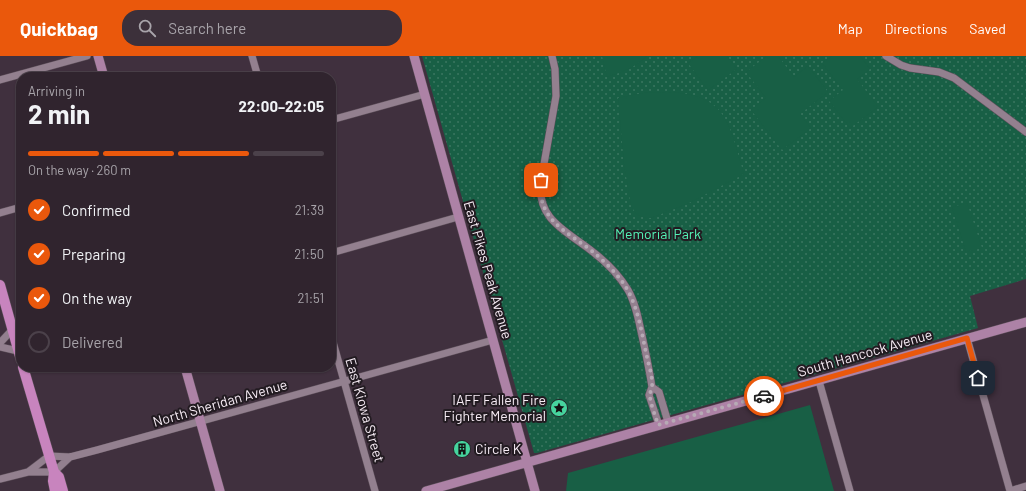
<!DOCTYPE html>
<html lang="en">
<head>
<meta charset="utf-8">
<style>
	:root { --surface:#30242e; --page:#3c303a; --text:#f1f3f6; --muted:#a8a4aa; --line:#4b414a; --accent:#ea580c }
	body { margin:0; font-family:Barlow,sans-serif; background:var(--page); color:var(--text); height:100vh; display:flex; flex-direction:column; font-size:15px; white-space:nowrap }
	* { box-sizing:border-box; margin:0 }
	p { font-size:13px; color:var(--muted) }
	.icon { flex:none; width:22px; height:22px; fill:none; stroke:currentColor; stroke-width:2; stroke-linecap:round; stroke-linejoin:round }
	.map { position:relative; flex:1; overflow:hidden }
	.details { position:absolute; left:16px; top:16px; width:320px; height:300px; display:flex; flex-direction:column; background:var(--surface); border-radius:16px; box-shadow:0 1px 3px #0004,0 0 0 1px var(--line) }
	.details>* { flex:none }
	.pin { position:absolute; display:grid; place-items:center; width:34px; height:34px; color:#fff; margin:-17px; border-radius:8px; box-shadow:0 2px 6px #0006 }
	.courier { position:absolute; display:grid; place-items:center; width:40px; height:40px; margin:-20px; border:3px solid #ea580c; border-radius:50%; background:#fff; color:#222; box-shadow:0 1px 5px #0007 }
	.summary em { font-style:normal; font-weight:700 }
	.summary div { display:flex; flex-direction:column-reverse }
	.summary { display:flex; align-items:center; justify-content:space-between; height:68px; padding:0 12px }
	h1 { font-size:26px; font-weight:700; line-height:30px }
	.bar { display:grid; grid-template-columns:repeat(4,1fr); gap:6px 4px; align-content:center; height:48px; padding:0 12px }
	.bar i { height:5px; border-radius:3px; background:var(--line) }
	.bar .current { background:var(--accent) }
	.bar p { grid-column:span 4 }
	ol { padding:0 12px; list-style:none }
	li { display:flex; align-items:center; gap:12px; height:44px }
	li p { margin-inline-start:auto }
	li .icon { padding:4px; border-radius:50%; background:var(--accent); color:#fff; stroke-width:4 }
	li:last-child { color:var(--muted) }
	li i { width:22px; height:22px; border:2px solid var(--line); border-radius:50% }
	header { display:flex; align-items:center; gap:24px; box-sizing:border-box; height:56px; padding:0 20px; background:var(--accent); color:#fff }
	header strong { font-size:19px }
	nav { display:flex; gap:22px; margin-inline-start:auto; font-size:14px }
	.search { width:280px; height:36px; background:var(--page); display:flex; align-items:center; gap:10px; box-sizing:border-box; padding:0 14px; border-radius:16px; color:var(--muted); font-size:15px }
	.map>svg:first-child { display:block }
	.green { fill:url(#green-dots) }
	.pitch { fill:#185f45 }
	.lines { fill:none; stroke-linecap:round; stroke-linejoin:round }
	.street-casing { stroke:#5d4f5a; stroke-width:8 }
	.secondary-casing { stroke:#5d4f5a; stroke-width:10 }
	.primary-casing { stroke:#5d4f5a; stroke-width:11 }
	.street { stroke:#93808f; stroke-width:7 }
	.secondary { stroke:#ad82a6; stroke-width:9 }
	.primary { stroke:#c884be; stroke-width:10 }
	.done { stroke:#b7aab5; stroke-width:4; stroke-dasharray:0 7.2 }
	.route { stroke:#ea580c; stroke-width:5 }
	.labels { text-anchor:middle; stroke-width:4; stroke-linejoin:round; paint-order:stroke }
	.park-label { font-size:14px; fill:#54f4b7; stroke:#221b21 }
	.street-label { font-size:14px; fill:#f7ecf5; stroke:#221b21 }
	.poi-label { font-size:14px; fill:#f7ecf5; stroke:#221b21; text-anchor:end }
</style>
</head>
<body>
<header>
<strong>Quickbag</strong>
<div class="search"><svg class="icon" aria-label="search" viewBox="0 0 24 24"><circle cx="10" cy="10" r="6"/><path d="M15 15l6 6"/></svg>Search here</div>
<nav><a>Map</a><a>Directions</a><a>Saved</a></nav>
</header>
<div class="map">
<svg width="1026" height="435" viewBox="0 0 1026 435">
	<defs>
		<pattern id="green-dots" width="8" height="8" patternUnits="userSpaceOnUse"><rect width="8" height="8" fill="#185f45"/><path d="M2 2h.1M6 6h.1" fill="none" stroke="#3a7660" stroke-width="1.8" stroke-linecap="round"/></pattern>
	</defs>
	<rect width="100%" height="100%" fill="#40303e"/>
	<path class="green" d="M422,0H1026V223L970,240L978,272L537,397H534Z"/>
	<path class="pitch" d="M602,0H647C636,11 622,16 607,21Z
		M698,0H727L737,13L708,34L688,7Z
		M767,0H778L794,21L808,10L828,36L800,58L811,72L782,94L751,54L766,42L746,16Z
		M832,0H860L870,13L857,23L878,51L850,72L829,45L843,34L822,7Z
		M667,36C728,38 729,68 744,118L687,148L651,162H646L637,159L631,150L624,108L618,42L643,37Z
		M967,147L982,192L966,196L952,151Z
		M810,349L834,435H566L568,417Z"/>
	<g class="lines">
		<g class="street-casing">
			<path id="street" d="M252,0L258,21
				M552,0L555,13L556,40L541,125C536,164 567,175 593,196C606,206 619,219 628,234C635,246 638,261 641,275C645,293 649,312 652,331
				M886,0L901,9L910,12L939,16L954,22L1026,76
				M0,24L87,0
				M331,64L425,38
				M0,157L21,151
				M331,197L458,161
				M331,279L375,435
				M967,282L1010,435L1026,430
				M0,287L12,274L21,277
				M0,291L18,295L21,293
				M819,325L850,435
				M659,369L649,339L652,331L659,336L668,366
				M28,416L49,400L70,401L97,394L493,284
				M0,423L28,416H54L70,401"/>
		</g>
		<g class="secondary-casing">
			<path id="secondary" d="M98,0L104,21
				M414,0L535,435
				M185,311L220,435
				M426,435L1026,266"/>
		</g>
		<g class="primary-casing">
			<path id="primary" d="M0,229L21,304
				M23,311L54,416L59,421L63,435
				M54,416L53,425L55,435"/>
		</g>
		<use href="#street" class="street"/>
		<use href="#secondary" class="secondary"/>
		<use href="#primary" class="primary"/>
	</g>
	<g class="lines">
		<path class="done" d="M541,124C536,164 567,175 593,196C603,204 613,214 621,224C638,246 641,275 647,301C649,310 653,322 652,331C652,334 649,337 650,340C650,347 656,361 658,369L764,340"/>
		<path class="route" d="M764,340L967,282L978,322"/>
	</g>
	<defs>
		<g id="sight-disc" transform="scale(0.9)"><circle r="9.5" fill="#46d49e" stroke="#221b21"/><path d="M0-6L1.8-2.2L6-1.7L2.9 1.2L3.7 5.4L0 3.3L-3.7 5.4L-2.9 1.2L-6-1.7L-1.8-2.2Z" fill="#111"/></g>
		<g id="building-disc" transform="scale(0.9)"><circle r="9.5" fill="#46d49e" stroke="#221b21"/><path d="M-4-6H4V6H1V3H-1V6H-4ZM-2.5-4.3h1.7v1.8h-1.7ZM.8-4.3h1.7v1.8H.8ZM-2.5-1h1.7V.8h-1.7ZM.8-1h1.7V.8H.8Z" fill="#111"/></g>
	</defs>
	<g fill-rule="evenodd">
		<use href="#sight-disc" x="559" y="352"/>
		<use href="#building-disc" x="462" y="393"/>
	</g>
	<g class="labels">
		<g class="park-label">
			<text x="658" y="183">Memorial Park</text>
		</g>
		<g class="street-label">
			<text transform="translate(488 214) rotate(74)" y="5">East Pikes Peak Avenue</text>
			<text transform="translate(865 297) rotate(-16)" y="5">South Hancock Avenue</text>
			<text transform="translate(220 347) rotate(-16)" y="5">North Sheridan Avenue</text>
			<text transform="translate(365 354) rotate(74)" y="5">East Kiowa Street</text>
		</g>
		<g class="poi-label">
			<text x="546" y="349">IAFF Fallen Fire<tspan x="546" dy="16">Fighter Memorial</tspan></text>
			<text x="475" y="398" text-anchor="start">Circle K</text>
		</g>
	</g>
</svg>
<div class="pin" style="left:541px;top:124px;background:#ea580c"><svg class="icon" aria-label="bag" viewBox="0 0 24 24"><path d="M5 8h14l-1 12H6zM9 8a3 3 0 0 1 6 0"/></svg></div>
<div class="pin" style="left:978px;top:322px;background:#1f2937"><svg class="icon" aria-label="home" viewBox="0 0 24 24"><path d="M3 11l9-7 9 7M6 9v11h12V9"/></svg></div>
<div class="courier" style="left:764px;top:340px"><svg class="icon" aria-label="car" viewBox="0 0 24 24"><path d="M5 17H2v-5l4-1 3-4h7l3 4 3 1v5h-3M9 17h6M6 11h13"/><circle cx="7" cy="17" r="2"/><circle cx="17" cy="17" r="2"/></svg></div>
<section class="details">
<div class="summary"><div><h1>2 min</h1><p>Arriving in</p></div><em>22:00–22:05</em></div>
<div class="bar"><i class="current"></i><i class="current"></i><i class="current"></i><i></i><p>On the way · 260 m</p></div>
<ol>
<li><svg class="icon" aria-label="check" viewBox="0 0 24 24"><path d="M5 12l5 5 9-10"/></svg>Confirmed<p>21:39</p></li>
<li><svg class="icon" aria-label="check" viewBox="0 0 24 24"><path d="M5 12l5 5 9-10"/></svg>Preparing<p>21:50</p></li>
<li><svg class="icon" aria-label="check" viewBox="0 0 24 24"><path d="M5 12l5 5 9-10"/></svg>On the way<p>21:51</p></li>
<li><i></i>Delivered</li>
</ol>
</section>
</div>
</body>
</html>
